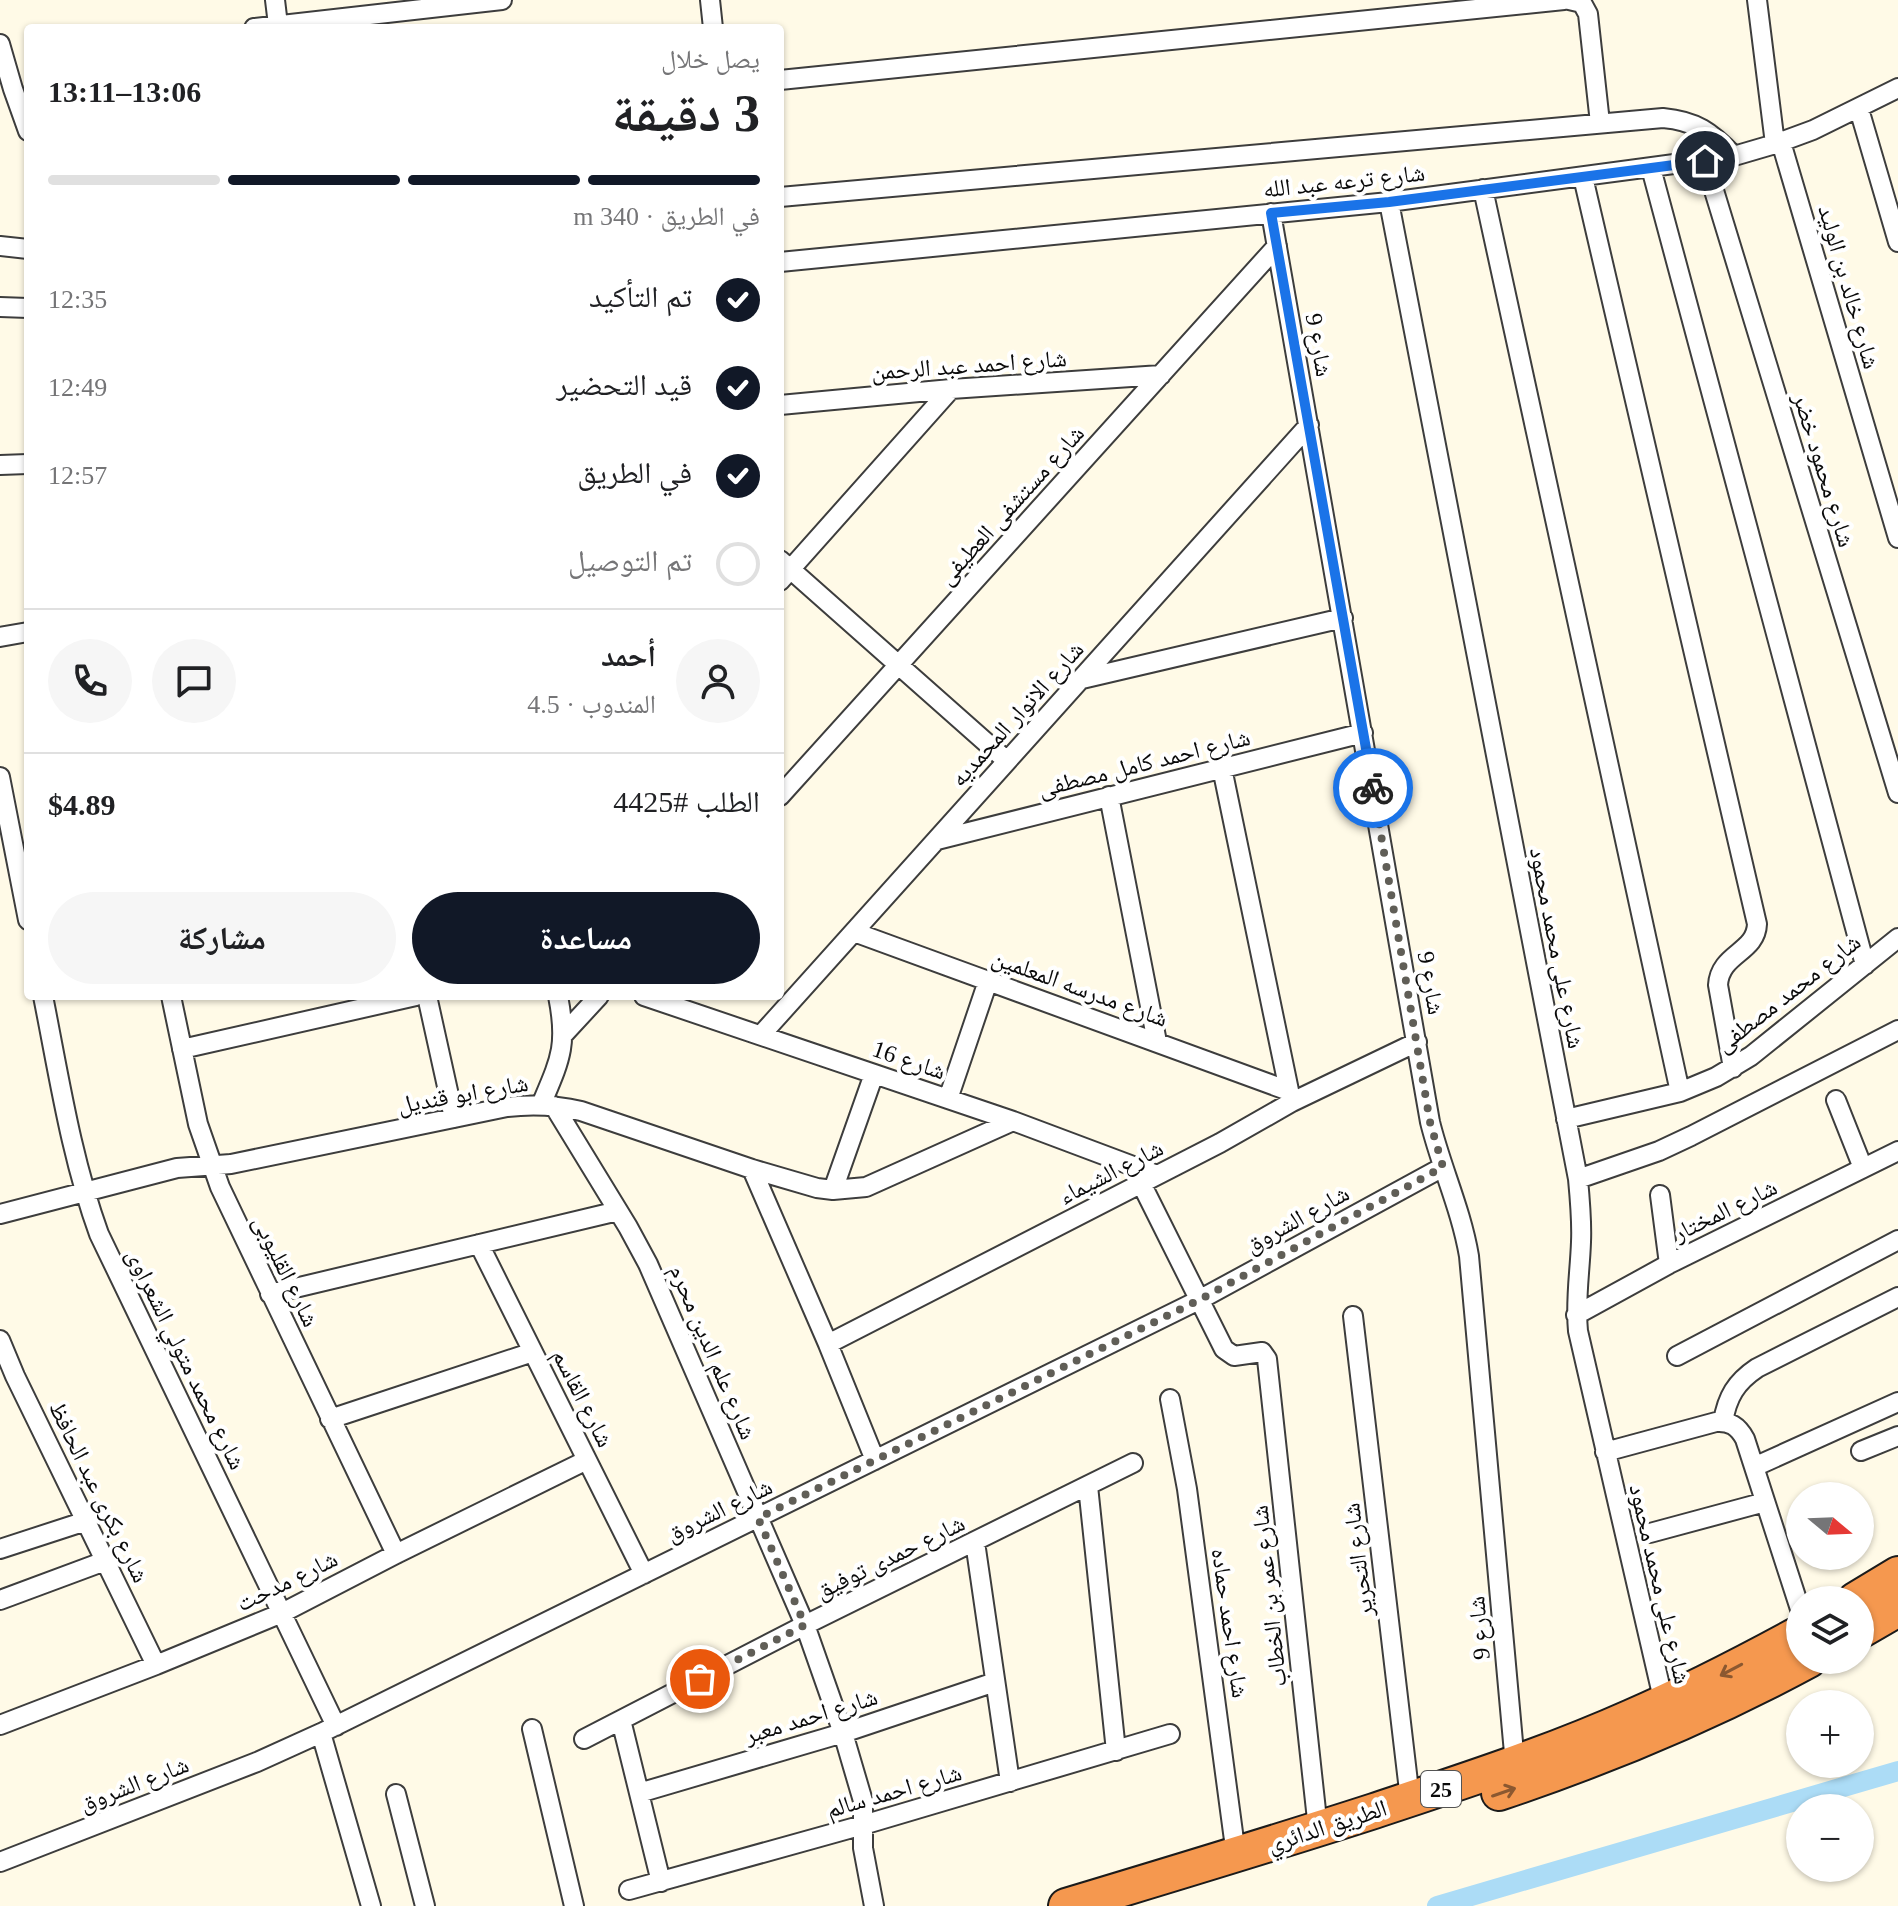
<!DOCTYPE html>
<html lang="ar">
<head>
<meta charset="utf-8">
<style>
	:root { --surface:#fff; --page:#f6f6f6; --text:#202124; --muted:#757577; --line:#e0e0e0; --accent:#111827 }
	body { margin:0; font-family:"Times New Roman","Noto Naskh Arabic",serif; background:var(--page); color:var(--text); direction:rtl; height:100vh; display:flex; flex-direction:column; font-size:30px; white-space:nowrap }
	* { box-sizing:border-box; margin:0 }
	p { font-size:26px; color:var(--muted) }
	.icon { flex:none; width:44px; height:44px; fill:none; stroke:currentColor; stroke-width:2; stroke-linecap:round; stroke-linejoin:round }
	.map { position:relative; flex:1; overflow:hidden; direction:ltr }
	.details { position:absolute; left:24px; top:24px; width:760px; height:976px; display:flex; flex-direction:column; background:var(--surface); border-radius:8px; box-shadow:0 2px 6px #0004; direction:rtl }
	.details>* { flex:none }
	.needle { width:52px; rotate:109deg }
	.fabs { position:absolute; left:1786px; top:1482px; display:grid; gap:16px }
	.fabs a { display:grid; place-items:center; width:88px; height:88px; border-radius:50%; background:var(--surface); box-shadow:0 2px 6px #0004; font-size:40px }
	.pin { position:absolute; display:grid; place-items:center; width:68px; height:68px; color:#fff; margin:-34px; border:4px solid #fff; border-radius:50%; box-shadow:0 2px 8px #0007 }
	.courier { position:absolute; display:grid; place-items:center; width:80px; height:80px; margin:-40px; border:6px solid #1a73e8; border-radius:50%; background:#fff; color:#222; box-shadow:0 2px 10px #0007 }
	.summary em { font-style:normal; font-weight:800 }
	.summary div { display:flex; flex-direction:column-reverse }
	.summary { display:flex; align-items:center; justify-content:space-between; height:136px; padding:0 24px }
	h1 { font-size:52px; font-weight:800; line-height:60px }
	.bar { display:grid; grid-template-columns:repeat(4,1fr); gap:12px 8px; align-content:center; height:96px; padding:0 24px }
	.bar i { height:10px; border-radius:6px; background:var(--line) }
	.bar .selected { background:var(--accent) }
	.bar p { grid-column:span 4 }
	.line { display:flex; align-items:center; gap:20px; padding:0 24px; border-top:2px solid var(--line) }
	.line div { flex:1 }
	.round { display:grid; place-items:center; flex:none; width:84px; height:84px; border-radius:42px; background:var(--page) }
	ol { padding:0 24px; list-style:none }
	li { display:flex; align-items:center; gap:24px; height:88px }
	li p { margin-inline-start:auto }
	li .icon { padding:8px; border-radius:50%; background:var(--accent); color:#fff; stroke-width:4 }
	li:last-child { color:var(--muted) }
	li i { width:44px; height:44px; border:4px solid var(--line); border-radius:50% }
	.cta { display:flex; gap:16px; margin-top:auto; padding:16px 24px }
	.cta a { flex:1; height:92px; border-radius:48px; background:var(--accent); color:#fff; font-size:32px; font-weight:800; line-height:92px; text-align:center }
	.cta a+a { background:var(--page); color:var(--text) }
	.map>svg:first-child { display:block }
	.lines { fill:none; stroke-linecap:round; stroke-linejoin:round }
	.canal { stroke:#acdcf6; stroke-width:20 }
	.street-casing { stroke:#3d3d3d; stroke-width:22 }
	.highway-casing { stroke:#1b1b1b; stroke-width:38 }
	.street { stroke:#fff; stroke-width:18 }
	.highway { stroke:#f5984f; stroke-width:34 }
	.oneway { stroke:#8b5830 }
	.done { stroke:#605e57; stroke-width:8; stroke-dasharray:0 14.4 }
	.route { stroke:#1a73e8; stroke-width:10 }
	.labels { text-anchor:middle; stroke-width:8; stroke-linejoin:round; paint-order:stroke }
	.shield { fill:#fff; stroke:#545454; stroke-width:2 }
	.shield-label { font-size:22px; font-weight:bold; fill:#0a0a0a }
	.street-label { font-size:24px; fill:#0a0a0a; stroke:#fff }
</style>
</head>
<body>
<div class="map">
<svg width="1898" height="1906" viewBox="0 0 1898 1906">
	<rect width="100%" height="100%" fill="#fffae7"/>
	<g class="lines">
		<path class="canal" d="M1437,1906L1898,1771"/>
		<g class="street-casing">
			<path id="street" d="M275,0L278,25
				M710,0L713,28
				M1569,0L1582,3L1588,14L1600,123
				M1757,0L1775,144
				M254,28L502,0
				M0,44L13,89L28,131
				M780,80L1564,0
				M1859,109L1898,242
				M1781,142L1898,538
				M1705,161L1898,793
				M1651,168L1865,965
				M1583,177L1757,924C1756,953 1720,953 1718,985L1733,1068
				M1483,189L1680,1092
				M780,197L1663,118C1696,121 1711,132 1734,156
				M1389,202L1578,1179C1580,1200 1582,1221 1581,1242C1580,1272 1575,1300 1578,1331L1664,1703
				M1271,213L1430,1122C1441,1167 1461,1209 1469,1256L1515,1764
				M0,246L28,249
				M780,262L1389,202L1734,156L1775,144L1813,130L1898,88
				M0,307L28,308
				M780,405L951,389L1161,375
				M0,465L28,464
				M780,560L1007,761
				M780,581L951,389
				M0,637L28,632
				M1082,679L1343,618
				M1222,768L1291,1100
				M0,777L28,920
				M780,796L1277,246
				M1109,796L1157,1042
				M937,840L1363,733
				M854,932L1289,1091
				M43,996C59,1076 71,1157 99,1234L336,1726
				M171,996L198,1124L220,1187L396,1554
				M427,996L454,1118
				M644,996L1013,1121L1157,1175
				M563,1035L599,996
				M761,1035L1309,425
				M182,1049L416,996
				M948,1099L988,981
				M1836,1100L1863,1168
				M541,1105C560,1060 568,1046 558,996
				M554,1106L628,1227L648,1264L805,1625L843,1733L863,1801V1848L874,1906
				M1566,1119L1680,1092L1716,1077L1751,1056L1898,938
				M752,1169L828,1344L875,1460
				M1578,1179L1659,1151L1691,1136L1898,1030
				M1141,1183L1224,1349L1234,1356L1262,1352L1267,1359L1318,1829
				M833,1190L874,1074
				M1660,1195L1669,1264
				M0,1214L177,1168L231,1164L507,1107C532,1104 556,1105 581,1111L752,1169L817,1188L833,1190L866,1187L1013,1121
				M479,1244L644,1574
				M270,1294L618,1211
				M1576,1315L1669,1264L1898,1151
				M1353,1316L1410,1799
				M0,1340L15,1376L156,1665
				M828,1344L1220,1143L1292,1102L1417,1042
				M1677,1356L1898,1240
				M1170,1399L1187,1489L1236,1855
				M330,1419L533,1352
				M1723,1422C1727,1397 1736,1382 1757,1368L1898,1297
				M1861,1451L1898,1436
				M1605,1452L1716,1422C1730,1421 1738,1426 1745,1439L1800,1609
				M1754,1467L1898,1402
				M1088,1486L1116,1751
				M1650,1533L1765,1502
				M975,1542L1010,1782
				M0,1549L86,1521
				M0,1600L105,1561
				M621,1720L661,1882
				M0,1725L156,1665L282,1613L396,1554L587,1460
				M532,1729L574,1906
				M321,1733L371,1906
				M584,1739L805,1625L1133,1463
				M639,1793L843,1733L995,1682
				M396,1794L425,1906
				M0,1862L257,1762L321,1733L1199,1300L1443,1167
				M629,1890L863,1825L1170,1734"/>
		</g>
		<g class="highway-casing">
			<path id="highway" d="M1855,1600L1898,1574
				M1860,1631L1898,1609
				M1499,1793C1606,1757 1709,1714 1809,1660
				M1066,1906C1169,1875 1272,1844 1374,1811C1461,1782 1548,1754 1631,1717C1689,1692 1745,1663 1800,1633"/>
		</g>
		<use href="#street" class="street"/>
		<use href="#highway" class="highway"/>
	</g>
	<defs><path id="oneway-shaft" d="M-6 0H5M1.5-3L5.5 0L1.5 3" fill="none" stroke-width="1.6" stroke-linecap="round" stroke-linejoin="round" transform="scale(2)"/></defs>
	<g class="oneway">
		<use href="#oneway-shaft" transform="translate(1731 1670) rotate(152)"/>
		<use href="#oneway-shaft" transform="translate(1504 1792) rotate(-19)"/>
	</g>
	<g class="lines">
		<path class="done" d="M700,1679L805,1625L758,1518L1199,1300L1443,1167L1430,1122L1373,788"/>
		<path class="route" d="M1373,788L1271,213L1389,202L1705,161"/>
	</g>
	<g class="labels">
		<rect class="shield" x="1421" y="1771" width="40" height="36" rx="6"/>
		<g class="shield-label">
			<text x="1441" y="1797">25</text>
		</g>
		<g class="street-label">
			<text transform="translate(1344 181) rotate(-6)" y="8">شارع ترعه عبد الله</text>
			<text transform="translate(1849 287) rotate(74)" y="8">شارع خالد بن الوليد</text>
			<text transform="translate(1319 345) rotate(80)" y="8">شارع 9</text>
			<text transform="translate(969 365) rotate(-4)" y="8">شارع احمد عبد الرحمن</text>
			<text transform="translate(1824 470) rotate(73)" y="8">شارع محمود خضر</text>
			<text transform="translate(1011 505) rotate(-48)" y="8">شارع مستشفى العطيفى</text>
			<text transform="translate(1017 714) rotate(-48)" y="8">شارع الانوار المحمديه</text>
			<text transform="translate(1144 763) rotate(-14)" y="8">شارع احمد كامل مصطفى</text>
			<text transform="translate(1557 948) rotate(79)" y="8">شارع على محمد محمود</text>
			<text transform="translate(1431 983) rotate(80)" y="8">شارع 9</text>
			<text transform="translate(1080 988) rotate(20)" y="8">شارع مدرسه المعلمين</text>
			<text transform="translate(1788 993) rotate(-38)" y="8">شارع محمد مصطفى</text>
			<text transform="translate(909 1060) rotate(19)" y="8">شارع 16</text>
			<text transform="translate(463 1094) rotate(-10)" y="8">شارع ابو قنديل</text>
			<text transform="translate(1111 1172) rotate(-27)" y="8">شارع الشيماء</text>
			<text transform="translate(1725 1210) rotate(-26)" y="8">شارع المختار</text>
			<text transform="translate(1297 1219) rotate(-29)" y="8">شارع الشروق</text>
			<text transform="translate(286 1271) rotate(64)" y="8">شارع القليوبى</text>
			<text transform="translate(713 1352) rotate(67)" y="8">شارع علم الدين محرم</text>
			<text transform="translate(186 1359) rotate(64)" y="8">شارع محمد متولي الشعراوى</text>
			<text transform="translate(583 1398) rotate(63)" y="8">شارع القاسم</text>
			<text transform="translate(99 1492) rotate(64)" y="8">شارع بكرى عبد الحافظ</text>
			<text transform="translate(719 1510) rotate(-26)" y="8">شارع الشروق</text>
			<text transform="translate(890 1557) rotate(-26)" y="8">شارع حمدى توفيق</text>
			<text transform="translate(1358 1560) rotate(-97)" y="8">شارع التحرير</text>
			<text transform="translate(287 1581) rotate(-26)" y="8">شارع مدحت</text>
			<text transform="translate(1660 1584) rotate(77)" y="8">شارع على محمد محمود</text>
			<text transform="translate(1269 1596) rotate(-96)" y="8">شارع عمر بن الخطاب</text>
			<text transform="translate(1230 1623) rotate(82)" y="8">شارع احمد حماده</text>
			<text transform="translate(1479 1628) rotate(-95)" y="8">شارع 9</text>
			<text transform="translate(811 1716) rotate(-17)" y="8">شارع احمد معبر</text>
			<text transform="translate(134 1784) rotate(-21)" y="8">شارع الشروق</text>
			<text transform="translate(894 1791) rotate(-16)" y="8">شارع احمد سالم</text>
			<text transform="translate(1327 1826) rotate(-18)" y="8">الطريق الدائري</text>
		</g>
	</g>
</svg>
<div class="fabs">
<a><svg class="needle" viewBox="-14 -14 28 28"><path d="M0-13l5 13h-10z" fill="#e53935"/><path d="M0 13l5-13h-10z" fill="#757577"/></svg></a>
<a><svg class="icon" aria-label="layers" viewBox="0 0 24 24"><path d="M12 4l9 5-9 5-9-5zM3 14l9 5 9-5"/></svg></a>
<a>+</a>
<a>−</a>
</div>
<div class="pin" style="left:700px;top:1679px;background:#ea580c"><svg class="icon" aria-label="bag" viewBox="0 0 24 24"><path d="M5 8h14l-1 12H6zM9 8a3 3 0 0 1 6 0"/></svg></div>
<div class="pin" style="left:1705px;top:161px;background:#1f2937"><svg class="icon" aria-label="home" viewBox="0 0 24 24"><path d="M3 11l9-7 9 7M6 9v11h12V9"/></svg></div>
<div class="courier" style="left:1373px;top:788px"><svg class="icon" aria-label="bike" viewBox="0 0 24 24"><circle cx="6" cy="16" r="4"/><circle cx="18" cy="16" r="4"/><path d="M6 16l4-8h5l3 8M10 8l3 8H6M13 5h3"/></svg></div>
<section class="details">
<div class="summary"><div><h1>3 دقيقة</h1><p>يصل خلال</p></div><em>13:06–13:11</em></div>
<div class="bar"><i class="selected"></i><i class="selected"></i><i class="selected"></i><i></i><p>في الطريق · 340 m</p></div>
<ol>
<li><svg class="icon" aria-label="check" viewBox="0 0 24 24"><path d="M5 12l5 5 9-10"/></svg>تم التأكيد<p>12:35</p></li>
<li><svg class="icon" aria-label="check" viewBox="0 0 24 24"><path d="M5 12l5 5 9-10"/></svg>قيد التحضير<p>12:49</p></li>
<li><svg class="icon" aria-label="check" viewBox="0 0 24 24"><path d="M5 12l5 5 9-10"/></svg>في الطريق<p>12:57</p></li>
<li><i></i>تم التوصيل</li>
</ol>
<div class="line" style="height:144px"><a class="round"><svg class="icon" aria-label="person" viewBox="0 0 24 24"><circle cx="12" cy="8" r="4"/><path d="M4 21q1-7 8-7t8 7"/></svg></a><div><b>أحمد</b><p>المندوب · 4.5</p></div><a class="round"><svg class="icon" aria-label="chat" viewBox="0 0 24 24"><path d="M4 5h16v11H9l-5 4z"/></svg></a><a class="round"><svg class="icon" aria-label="phone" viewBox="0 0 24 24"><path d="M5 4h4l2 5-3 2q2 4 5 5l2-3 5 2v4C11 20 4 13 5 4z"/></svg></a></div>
<div class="line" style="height:104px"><div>الطلب #4425</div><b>$4.89</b></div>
<div class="cta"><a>مساعدة</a><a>مشاركة</a></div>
</section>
</div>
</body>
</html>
